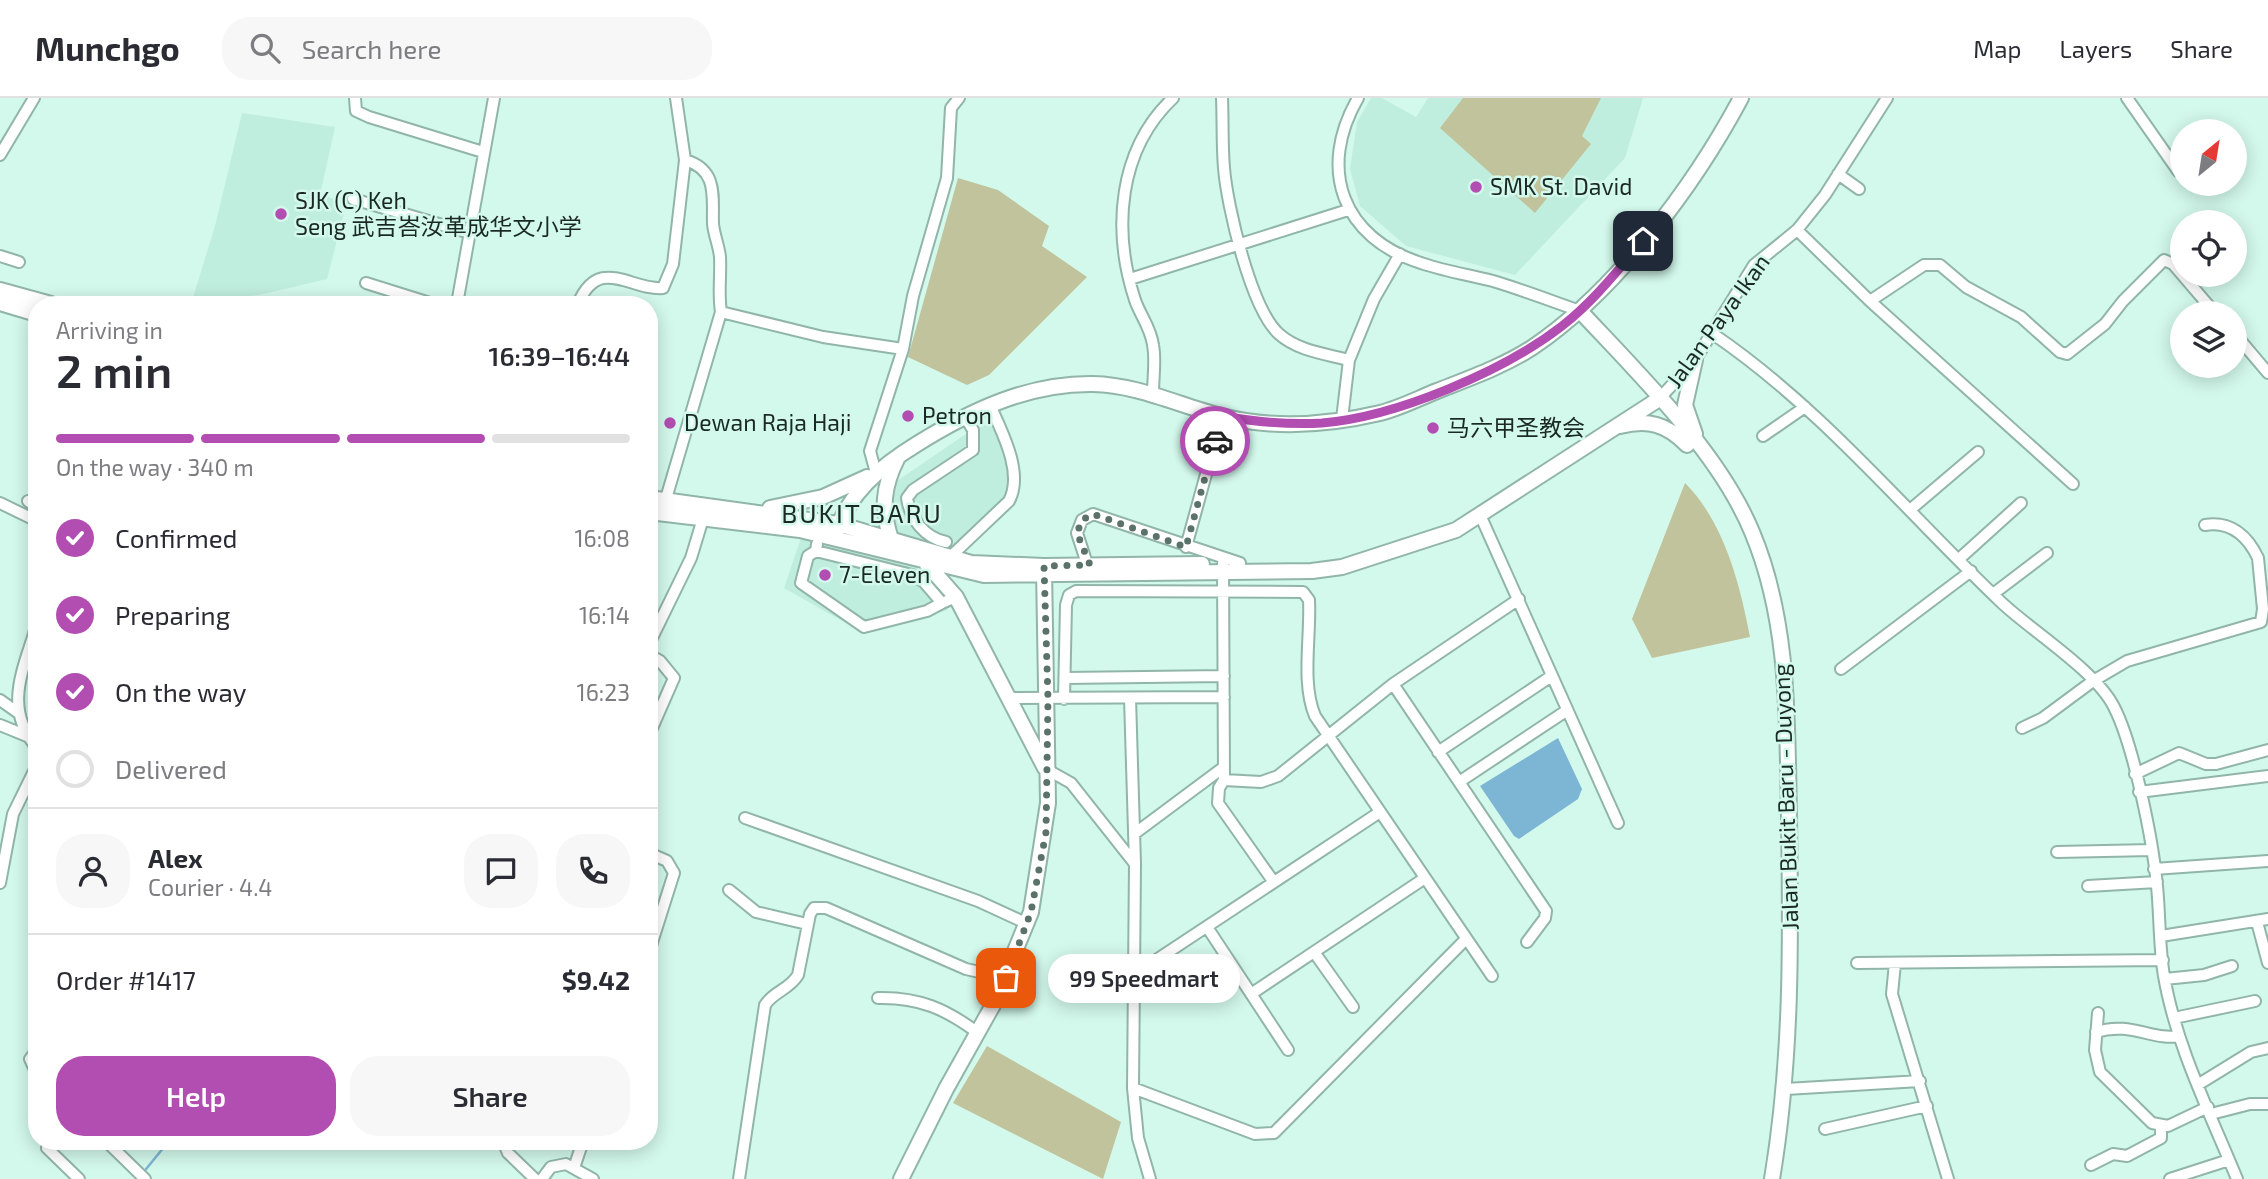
<!DOCTYPE html>
<html lang="en">
<head>
<meta charset="utf-8">
<style>
	:root { --surface:#fff; --page:#f7f7f7; --text:#2b2b33; --muted:#7c7c81; --line:#e1e1e2; --accent:#b24db1 }
	body { margin:0; font-family:"Exo 2","Noto Sans SC",sans-serif; background:var(--page); color:var(--text); height:100vh; display:flex; flex-direction:column; font-size:26px; white-space:nowrap }
	* { box-sizing:border-box; margin:0 }
	p { font-size:23px; color:var(--muted) }
	.icon { flex:none; width:38px; height:38px; fill:none; stroke:currentColor; stroke-width:2; stroke-linecap:round; stroke-linejoin:round }
	.map { position:relative; flex:1; overflow:hidden }
	.drawer { position:absolute; left:28px; top:198px; width:630px; height:854px; display:flex; flex-direction:column; background:var(--surface); border-radius:28px; box-shadow:0 4px 18px #0003 }
	.drawer>* { flex:none }
	.needle { width:46px; rotate:30deg }
	.fabs { position:absolute; left:2170px; top:21px; display:grid; gap:14px }
	.fabs a { display:grid; place-items:center; width:77px; height:77px; border-radius:50%; background:var(--surface); box-shadow:0 4px 18px #0003; font-size:35px }
	.pin { position:absolute; display:grid; place-items:center; width:60px; height:60px; color:#fff; margin:-30px; border-radius:14px; box-shadow:0 4px 10px #0006 }
	.courier { position:absolute; display:grid; place-items:center; width:70px; height:70px; margin:-35px; border:5px solid #b24db1; border-radius:50%; background:#fff; color:#222; box-shadow:0 2px 9px #0007 }
	.bubble { position:absolute; height:49px; border-radius:24px; background:var(--surface); box-shadow:0 4px 18px #0003; font-size:23px; font-weight:600; line-height:49px; text-align:center }
	.overview em { font-style:normal; font-weight:600 }
	.overview div { display:flex; flex-direction:column-reverse }
	.overview { display:flex; align-items:center; justify-content:space-between; height:119px; padding:0 28px }
	h1 { font-size:46px; font-weight:600; line-height:52px }
	.bar { display:grid; grid-template-columns:repeat(4,1fr); gap:10px 7px; align-content:center; height:84px; padding:0 28px }
	.bar i { height:9px; border-radius:5px; background:var(--line) }
	.bar .active { background:var(--accent) }
	.bar p { grid-column:span 4 }
	.line { display:flex; align-items:center; gap:18px; padding:0 28px; border-top:2px solid var(--line) }
	.line div { flex:1 }
	.round { display:grid; place-items:center; flex:none; width:74px; height:74px; border-radius:28px; background:var(--page) }
	ol { padding:0 28px; list-style:none }
	li { display:flex; align-items:center; gap:21px; height:77px }
	li p { margin-inline-start:auto }
	li .icon { padding:7px; border-radius:50%; background:var(--accent); color:#fff; stroke-width:4 }
	li:last-child { color:var(--muted) }
	li i { width:38px; height:38px; border:4px solid var(--line); border-radius:50% }
	.primary-button { display:flex; gap:14px; margin-top:auto; padding:14px 28px }
	.primary-button a { flex:1; height:80px; border-radius:28px; background:var(--accent); color:#fff; font-size:28px; font-weight:600; line-height:80px; text-align:center }
	.primary-button a+a { background:var(--page); color:var(--text) }
	header { display:flex; align-items:center; gap:42px; box-sizing:border-box; height:98px; padding:0 35px; background:var(--surface); border-bottom:2px solid var(--line) }
	header strong { font-size:33px }
	nav { display:flex; gap:38px; margin-inline-start:auto; font-size:24px }
	.search { width:490px; height:63px; background:var(--page); display:flex; align-items:center; gap:18px; box-sizing:border-box; padding:0 24px; border-radius:28px; color:var(--muted); font-size:26px }
	.map>svg:first-child { display:block }
	.built { fill:#c0eede }
	.green { fill:#c1c39c }
	.water { fill:#7db5d5 }
	.lines { fill:none; stroke-linecap:round; stroke-linejoin:round }
	.stream { stroke:#7db5d5; stroke-width:2.5 }
	.minor-casing { stroke:#91b5a9; stroke-width:14 }
	.secondary-casing { stroke:#91b5a9; stroke-width:18 }
	.minor { stroke:#fff; stroke-width:10 }
	.secondary { stroke:#fff; stroke-width:14 }
	.done { stroke:#5b726b; stroke-width:7; stroke-dasharray:0 12.6 }
	.route { stroke:#b24db1; stroke-width:9 }
	.poi-dot { fill:#b24db1; stroke:#d3f9ec; stroke-width:2.5 }
	.labels { text-anchor:middle; stroke-width:5; stroke-linejoin:round; paint-order:stroke }
	.poi-label { font-size:23px; fill:#1b2925; stroke:#d3f9ec; text-anchor:start }
	.street-label { font-size:23px; fill:#1b2925; stroke:#d3f9ec }
	.quarter-label { font-size:26px; letter-spacing:2px; fill:#1b2925; stroke:#d3f9ec }
</style>
</head>
<body>
<header>
<strong>Munchgo</strong>
<div class="search"><svg class="icon" aria-label="search" viewBox="0 0 24 24"><circle cx="10" cy="10" r="6"/><path d="M15 15l6 6"/></svg>Search here</div>
<nav><a>Map</a><a>Layers</a><a>Share</a></nav>
</header>
<div class="map">
<svg width="2268" height="1081" viewBox="0 0 2268 1081">
	<rect width="100%" height="100%" fill="#d3f9ec"/>
	<path class="built" d="M1371,0H1382L1416,19L1428,0H1643L1625,60L1515,177L1406,148L1360,108L1350,71L1357,24Z
		M242,15L335,29L320,97L347,104L327,181L259,197L237,199L235,206H191L215,128Z
		M1003,318L1014,351L1016,404L932,482L948,512L863,535L784,490L801,440L868,457L886,429L882,393L963,338Z"/>
	<path class="green" d="M1463,0H1601L1582,38L1591,46L1535,115L1440,30Z
		M958,80L998,92L1049,128L1042,148L1087,179L989,277L967,287L908,259Z
		M1685,385C1724,424 1740,486 1750,539L1652,560L1632,521Z
		M987,948L1121,1024L1103,1081L953,1005Z"/>
	<path class="water" d="M1558,640L1582,691L1578,701L1519,741L1514,738L1480,688Z"/>
	<g class="lines">
		<path class="stream" d="M142,1076L169,1043"/>
		<g class="minor-casing">
			<path id="minor" d="M355,0L356,13L369,19L483,54
				M1222,0C1223,23 1222,47 1224,70C1227,108 1251,211 1279,236C1298,253 1326,256 1349,262L1374,201L1400,156
				M1358,0C1317,71 1342,140 1421,165C1444,173 1469,177 1493,183C1523,192 1551,203 1580,213
				M2127,0L2178,73
				M0,57L34,0
				M685,62C719,72 712,100 713,126C714,137 719,148 720,159C721,178 718,196 721,214L823,239L903,251
				M1838,76L1859,91
				M353,101L470,135
				M1797,132L1870,203L2073,386
				M0,158L19,164
				M1130,181L1348,112
				M366,185L433,206
				M1870,203L1924,167H1940L1966,189L2021,219L2060,254L2067,256L2105,226L2123,203L2164,162L2173,166L2215,215
				M457,206L494,0
				M578,206C599,156 631,193 663,190L673,166L685,62L676,0
				M1713,236C1823,311 1906,414 2002,505C2033,534 2096,573 2114,609C2134,648 2153,744 2157,788C2160,818 2159,849 2164,878C2176,948 2210,1015 2237,1081
				M2235,236L2268,275
				M1153,296C1153,280 1156,262 1153,247C1151,230 1140,217 1135,202C1112,132 1118,52 1173,0
				M1659,301L1695,262L1754,167L1797,132L1825,97L1887,0
				M1342,321L1349,262
				M1763,338L1805,309
				M876,375L870,353L903,251L913,198L947,80L951,10L959,0
				M28,403L37,409
				M665,404L721,214
				M0,405L37,423
				M1911,411L1978,354
				M1481,419L1618,725
				M946,444C925,440 910,421 907,400L913,392L973,352V332L965,319
				M817,446L816,453L912,477L924,484L942,505L956,499
				M1186,449L1222,318
				M816,453L808,458L801,485L864,529L927,513L942,505
				M949,460L1009,403C1024,375 1002,334 990,307
				M1959,461L2021,405
				M1223,465L1224,682L1219,690L1218,705L1273,783
				M1090,475L1077,435L1082,422L1093,416L1240,465
				M1993,496L2047,455
				M37,526C24,571 2,609 37,650
				M649,546L691,460L705,414
				M649,557L660,563L674,580L649,637
				M1841,571L1971,473
				M1065,580L1224,578
				M1393,586L1546,813L1545,820L1527,844
				M1010,600L1224,599
				M1130,600L1135,766L1133,990L1138,1040L1150,1081
				M1064,601L1066,507L1069,497L1076,493L1303,494L1309,502C1311,538 1301,585 1315,618L1492,878
				M0,602L17,614
				M0,627L27,638
				M2022,630L2043,620L2093,583L2127,563L2261,524L2263,511L2258,460C2247,437 2230,423 2205,427
				M1438,654L1550,579
				M1046,671L1071,685L1135,766
				M2135,676L2179,655L2206,666H2216L2268,652
				M1224,682L1261,684L1278,678L1393,586L1519,501
				M1459,684L1566,613
				M2139,694L2268,678
				M745,720L978,803L1028,826
				M1134,736L1224,669
				M2057,754L2152,752
				M649,755L667,763L674,775L649,854
				M2154,771L2268,763
				M0,785L13,716L37,667
				M2088,788L2157,784
				M729,792L756,814L807,826
				M2257,824L2268,865
				M1207,829L1288,952
				M2161,838L2268,821
				M1314,854L1353,909
				M1857,865L2163,862
				M1895,865L1892,896L1948,1081
				M1132,878L1380,714
				M2165,881L2204,877L2232,868
				M1251,896L1425,780
				M878,900C919,899 946,911 978,935
				M2098,915L2095,952L2100,974L2152,1025L2168,1028L2208,1009
				M2174,920L2255,903
				M2096,934C2130,923 2154,943 2179,938
				M37,952L30,961L37,976
				M2199,986L2251,954L2268,950
				M1133,990L1255,1036L1274,1035L1466,841
				M1786,991L1920,983
				M2211,1016L2250,1006H2268
				M1825,1031L1927,1008
				M50,1043L47,1050L79,1081
				M106,1043L145,1081
				M503,1043L508,1055L535,1081
				M2091,1067L2113,1056L2127,1058L2161,1040V1029
				M574,1070L583,1043
				M542,1081L551,1069L566,1066L593,1081
				M739,1081L765,907C774,893 789,892 798,877L810,816L814,810H826L966,871L1006,880
				M2170,1081L2229,1062"/>
		</g>
		<g class="secondary-casing">
			<path id="secondary" d="M0,192L51,206
				M0,205L37,216
				M1580,213C1638,275 1719,354 1752,434C1790,524 1787,625 1789,721C1791,843 1792,961 1772,1081
				M1620,328C1648,321 1667,326 1687,347
				M1695,336L1685,307L1695,262
				M649,400L838,426L971,465L1044,468L1202,466
				M770,410L823,399L867,379
				M649,414L800,432L984,477L1312,473L1342,469L1456,432L1659,301
				M835,439C846,397 881,368 917,346C970,313 1028,285 1093,286C1138,287 1178,307 1221,318C1273,331 1329,327 1380,315C1400,310 1419,300 1437,293C1470,280 1504,268 1533,249C1616,193 1694,88 1741,0
				M891,441C881,411 883,389 897,361
				M926,465L956,499L1045,670
				M901,1081L946,991L993,907L1031,814L1048,705L1044,471"/>
		</g>
		<use href="#minor" class="minor"/>
		<use href="#secondary" class="secondary"/>
	</g>
	<g class="lines">
		<path class="done" d="M1006,880L1031,814L1046,734L1048,601L1044,468L1090,467L1077,435L1082,422L1093,416L1186,449L1215,343"/>
		<path class="route" d="M1215,343L1222,318C1256,324 1288,327 1322,325C1396,319 1504,273 1562,228C1593,204 1618,172 1643,143"/>
	</g>
	<g class="poi-dot">
		<circle cx="1476" cy="89" r="7"/>
		<circle cx="281" cy="116" r="7"/>
		<circle cx="908" cy="318" r="7"/>
		<circle cx="670" cy="325" r="7"/>
		<circle cx="1433" cy="330" r="7"/>
		<circle cx="825" cy="477" r="7"/>
	</g>
	<g class="labels">
		<g class="poi-label">
			<text x="1490" y="97">SMK St. David</text>
			<text x="295" y="111">SJK (C) Keh<tspan x="295" dy="26">Seng 武吉峇汝革成华文小学</tspan></text>
			<text x="922" y="326">Petron</text>
			<text x="684" y="333">Dewan Raja Haji</text>
			<text x="1447" y="338">马六甲圣教会</text>
			<text x="839" y="485">7-Eleven</text>
		</g>
		<g class="street-label">
			<text transform="translate(1718 223) rotate(-54)" y="8">Jalan Paya Ikan</text>
			<text transform="translate(1786 699) rotate(-92)" y="8">Jalan Bukit Baru - Duyong</text>
		</g>
		<g class="quarter-label">
			<text x="862" y="425">BUKIT BARU</text>
		</g>
	</g>
</svg>
<div class="fabs">
<a><svg class="needle" viewBox="-14 -14 28 28"><path d="M0-13l5 13h-10z" fill="#e53935"/><path d="M0 13l5-13h-10z" fill="#7c7c81"/></svg></a>
<a><svg class="icon" aria-label="locate" viewBox="0 0 24 24"><circle cx="12" cy="12" r="6"/><path d="M12 2v4M12 18v4M2 12h4M18 12h4"/></svg></a>
<a><svg class="icon" aria-label="layers" viewBox="0 0 24 24"><path d="M12 4l9 5-9 5-9-5zM3 14l9 5 9-5"/></svg></a>
</div>
<div class="pin" style="left:1006px;top:880px;background:#ea580c"><svg class="icon" aria-label="bag" viewBox="0 0 24 24"><path d="M5 8h14l-1 12H6zM9 8a3 3 0 0 1 6 0"/></svg></div>
<div class="pin" style="left:1643px;top:143px;background:#1f2937"><svg class="icon" aria-label="home" viewBox="0 0 24 24"><path d="M3 11l9-7 9 7M6 9v11h12V9"/></svg></div>
<div class="courier" style="left:1215px;top:343px"><svg class="icon" aria-label="car" viewBox="0 0 24 24"><path d="M5 17H2v-5l4-1 3-4h7l3 4 3 1v5h-3M9 17h6M6 11h13"/><circle cx="7" cy="17" r="2"/><circle cx="17" cy="17" r="2"/></svg></div>
<div class="bubble" style="left:1048px;top:856px;width:192px">99 Speedmart</div>
<section class="drawer">
<div class="overview"><div><h1>2 min</h1><p>Arriving in</p></div><em>16:39–16:44</em></div>
<div class="bar"><i class="active"></i><i class="active"></i><i class="active"></i><i></i><p>On the way · 340 m</p></div>
<ol>
<li><svg class="icon" aria-label="check" viewBox="0 0 24 24"><path d="M5 12l5 5 9-10"/></svg>Confirmed<p>16:08</p></li>
<li><svg class="icon" aria-label="check" viewBox="0 0 24 24"><path d="M5 12l5 5 9-10"/></svg>Preparing<p>16:14</p></li>
<li><svg class="icon" aria-label="check" viewBox="0 0 24 24"><path d="M5 12l5 5 9-10"/></svg>On the way<p>16:23</p></li>
<li><i></i>Delivered</li>
</ol>
<div class="line" style="height:126px"><a class="round"><svg class="icon" aria-label="person" viewBox="0 0 24 24"><circle cx="12" cy="8" r="4"/><path d="M4 21q1-7 8-7t8 7"/></svg></a><div><b>Alex</b><p>Courier · 4.4</p></div><a class="round"><svg class="icon" aria-label="chat" viewBox="0 0 24 24"><path d="M4 5h16v11H9l-5 4z"/></svg></a><a class="round"><svg class="icon" aria-label="phone" viewBox="0 0 24 24"><path d="M5 4h4l2 5-3 2q2 4 5 5l2-3 5 2v4C11 20 4 13 5 4z"/></svg></a></div>
<div class="line" style="height:91px"><div>Order #1417</div><b>$9.42</b></div>
<div class="primary-button"><a>Help</a><a>Share</a></div>
</section>
</div>
</body>
</html>
